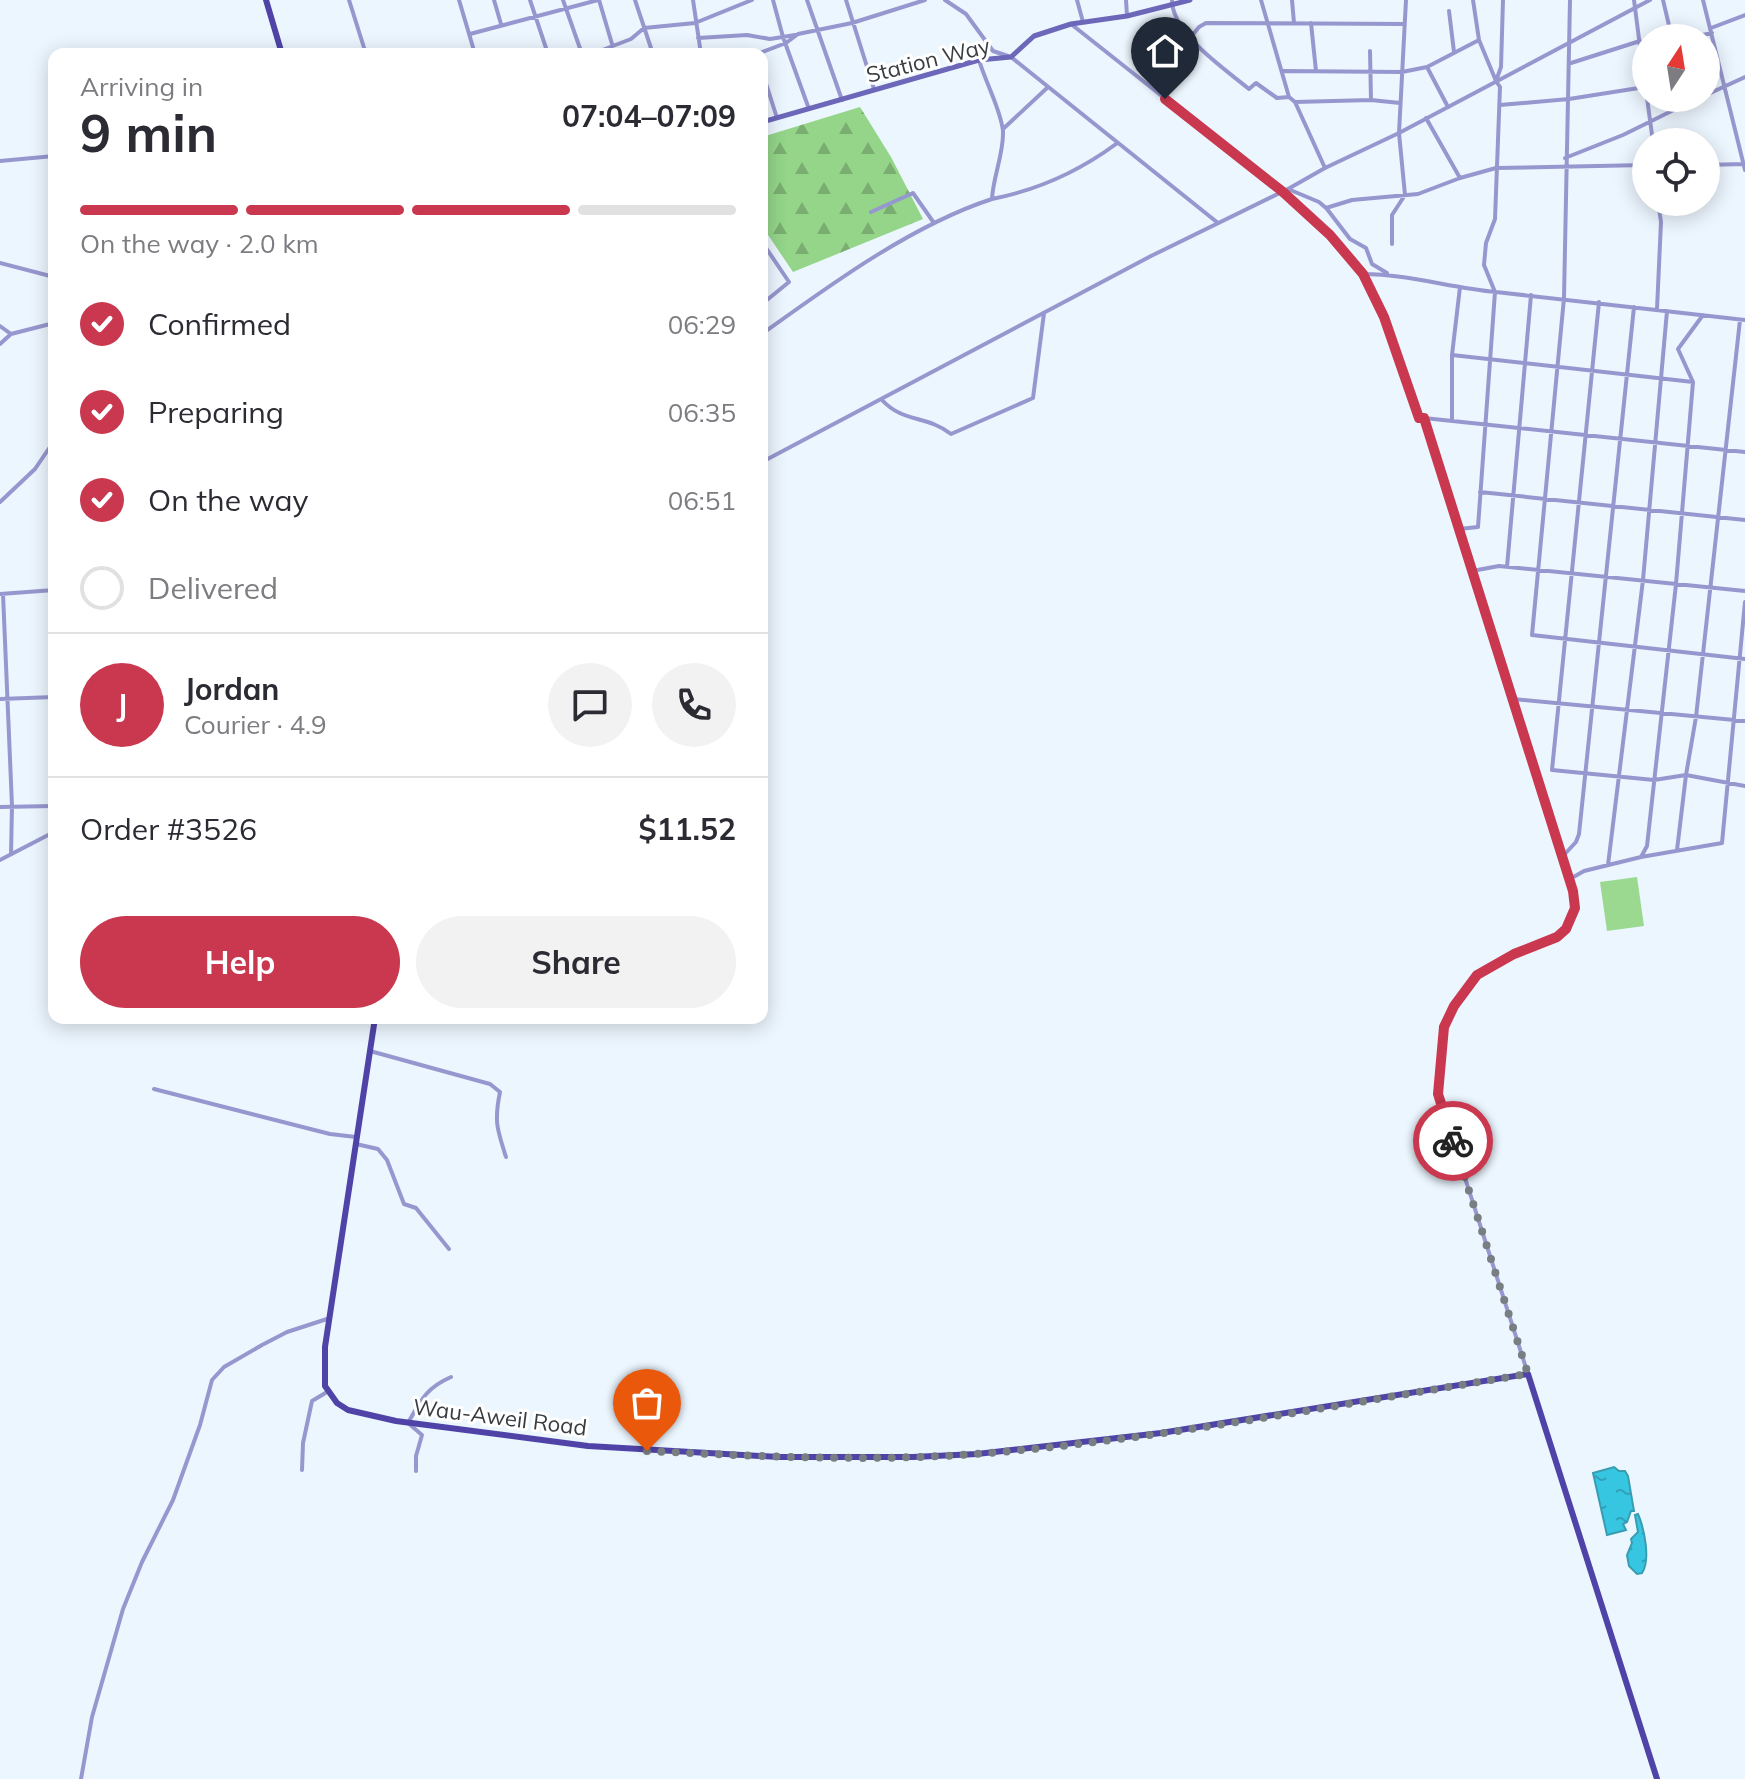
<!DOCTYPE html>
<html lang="en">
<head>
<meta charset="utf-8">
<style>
	:root { --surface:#fff; --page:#f2f2f3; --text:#2b2b33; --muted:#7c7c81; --line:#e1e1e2; --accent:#c9384f }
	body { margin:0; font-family:Mulish,sans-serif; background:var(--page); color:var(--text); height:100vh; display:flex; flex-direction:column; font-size:30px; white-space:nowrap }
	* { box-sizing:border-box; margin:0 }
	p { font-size:26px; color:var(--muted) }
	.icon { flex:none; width:44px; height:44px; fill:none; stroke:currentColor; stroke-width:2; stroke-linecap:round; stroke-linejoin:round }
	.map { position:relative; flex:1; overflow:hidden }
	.side { position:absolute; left:48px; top:48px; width:720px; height:976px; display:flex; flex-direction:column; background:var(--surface); border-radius:16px; box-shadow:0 4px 20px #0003 }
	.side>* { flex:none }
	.needle { width:52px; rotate:12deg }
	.buttons { position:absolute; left:1632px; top:24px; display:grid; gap:16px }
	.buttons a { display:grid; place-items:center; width:88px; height:88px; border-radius:50%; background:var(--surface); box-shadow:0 4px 20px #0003; font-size:40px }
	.pin { position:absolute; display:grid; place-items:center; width:68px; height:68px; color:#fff; margin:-82px -34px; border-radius:50% 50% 50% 0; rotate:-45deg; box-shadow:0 0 8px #0007 }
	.pin .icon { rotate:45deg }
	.courier { position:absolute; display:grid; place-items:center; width:80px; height:80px; margin:-40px; border:6px solid #c9384f; border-radius:50%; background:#fff; color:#222; box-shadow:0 2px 10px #0007 }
	.head em { font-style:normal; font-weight:700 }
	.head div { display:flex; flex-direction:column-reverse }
	.head { display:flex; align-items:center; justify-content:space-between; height:136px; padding:0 32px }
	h1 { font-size:52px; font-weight:700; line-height:60px }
	.bar { display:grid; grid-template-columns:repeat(4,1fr); gap:12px 8px; align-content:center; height:96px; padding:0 32px }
	.bar i { height:10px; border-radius:6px; background:var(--line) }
	.bar .on { background:var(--accent) }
	.bar p { grid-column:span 4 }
	.line { display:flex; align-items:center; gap:20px; padding:0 32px; border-top:2px solid var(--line) }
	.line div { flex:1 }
	.round { display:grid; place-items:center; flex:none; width:84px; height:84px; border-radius:42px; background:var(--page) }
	ol { padding:0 32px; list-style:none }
	li { display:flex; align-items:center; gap:24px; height:88px }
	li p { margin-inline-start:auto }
	li .icon { padding:8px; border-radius:50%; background:var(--accent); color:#fff; stroke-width:4 }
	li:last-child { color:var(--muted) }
	li i { width:44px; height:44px; border:4px solid var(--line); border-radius:50% }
	.cta { display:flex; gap:16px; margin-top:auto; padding:16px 32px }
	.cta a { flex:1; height:92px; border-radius:48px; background:var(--accent); color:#fff; font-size:32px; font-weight:700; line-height:92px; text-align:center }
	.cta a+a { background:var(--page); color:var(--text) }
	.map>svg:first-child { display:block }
	.forest { fill:url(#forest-firs) }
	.pitch { fill:#9bd991 }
	.water { fill:url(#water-ripples); stroke:#389db1; stroke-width:2 }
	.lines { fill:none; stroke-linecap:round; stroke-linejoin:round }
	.minor { stroke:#9797cf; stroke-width:4 }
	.tertiary { stroke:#9797cf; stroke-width:4 }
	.secondary { stroke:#6c67b9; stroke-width:5 }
	.primary { stroke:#5043a7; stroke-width:6 }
	.done { stroke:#787e82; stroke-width:8; stroke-dasharray:0 14.4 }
	.route { stroke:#c9384f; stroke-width:10 }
	.labels { text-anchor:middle; stroke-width:6; stroke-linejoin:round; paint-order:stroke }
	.street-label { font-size:22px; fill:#393d40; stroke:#fff }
</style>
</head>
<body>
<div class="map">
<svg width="1745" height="1779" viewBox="0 0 1745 1779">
	<defs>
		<pattern id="forest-firs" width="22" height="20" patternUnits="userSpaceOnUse" patternTransform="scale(2)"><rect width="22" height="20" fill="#94d589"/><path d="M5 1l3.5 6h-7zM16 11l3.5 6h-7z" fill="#7aae71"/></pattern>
		<pattern id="water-ripples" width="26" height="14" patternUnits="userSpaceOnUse" patternTransform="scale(2)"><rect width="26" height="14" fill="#37c6e2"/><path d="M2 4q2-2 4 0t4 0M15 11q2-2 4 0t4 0" fill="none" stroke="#2fa2b9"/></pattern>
	</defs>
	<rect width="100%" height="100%" fill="#ecf6fe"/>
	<path class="forest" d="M860,107L891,157L923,219L793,272L762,226V137Z"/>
	<path class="pitch" d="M1637,877L1644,926L1607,931L1600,882Z"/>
	<path class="water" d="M1614,1467L1619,1471H1625L1628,1476L1634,1511H1631L1627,1522L1623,1524L1626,1530L1607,1535L1593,1473Z
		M1638,1514C1644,1528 1651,1560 1642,1573L1637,1574L1629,1566L1627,1555L1632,1543L1631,1539L1638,1532L1635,1515Z"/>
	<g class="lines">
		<path class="minor" d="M349,0L366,54
			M459,0L475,54
			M494,0L501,24
			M530,0L548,54
			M563,0L582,54
			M599,0L615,54
			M635,0L653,54
			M693,0L701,54
			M773,0L783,37L809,109
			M807,0L842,100
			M846,0L874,89
			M945,0L966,14L993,51L1011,57L1218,223
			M1077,0L1083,22
			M1126,0L1127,16
			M1172,0C1172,34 1225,69 1249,89L1256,83L1277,98L1289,97
			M1261,0L1289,97L1295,102L1371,100L1400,103
			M1292,0L1294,23
			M1473,0L1479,40L1496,81L1501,67L1503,0
			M1570,0L1564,298L1532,635L1745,659
			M1634,0L1646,93
			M1663,0L1672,38
			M1703,0L1745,170
			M1449,11L1454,52
			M1311,23L1316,71
			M1711,28L1745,15
			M470,34L598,0
			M698,38L747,35L770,39L795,35
			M1190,38L1199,27L1206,23L1404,24
			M1688,38L1712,33
			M1370,51L1371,100
			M592,54L631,39L644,28L695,23L752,0
			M757,54L786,43L798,34L852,23L925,0
			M1571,63L1640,41
			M1427,67L1448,107
			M762,71L777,118
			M1283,71L1402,72L1427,67L1479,40
			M1706,95L1745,77
			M1647,98L1653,142
			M1295,102L1325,168
			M1500,105L1569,99L1645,87
			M1426,118L1460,178
			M1003,129L1047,88
			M1565,158L1623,135L1698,98
			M0,161L54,156
			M1706,165L1743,164
			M1288,189L1319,202L1326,208L1352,200L1418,194L1460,178L1496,168L1646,165
			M992,199C1038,190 1078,172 1116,144
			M1327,209L1350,239L1366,248L1372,264L1387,273
			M871,212L913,193L934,223
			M762,242L789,282L762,304
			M1392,244V215L1405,195L1399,133L1406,0
			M0,263L54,277
			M1363,274C1408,274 1451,288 1496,292C1579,301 1662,311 1745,320
			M1599,302L1552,770L1654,780L1686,775L1745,786
			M1657,309L1661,222L1658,202
			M0,326L11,334L54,323
			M762,334C830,285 912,225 992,199C993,177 1004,153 1003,131C1001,110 985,81 979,60
			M0,344L11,334
			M1452,355L1693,382
			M882,400C903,423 927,415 951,434L1033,398L1044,313
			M1424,418L1745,452
			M1452,420V355L1460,287
			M1480,492L1745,520
			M0,502L35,469L54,441
			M1459,529L1478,527L1495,292L1484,265L1486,243L1495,219L1500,87L1496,81
			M1507,567L1531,295
			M1472,571L1499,566L1745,591
			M0,594L54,590
			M3,594L12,806L11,854
			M0,699L54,697
			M1513,699L1745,721
			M0,807L54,806
			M1677,850L1686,775L1696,717L1740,320
			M1563,856L1576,842L1579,834L1634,307
			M1641,857L1722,843L1745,602
			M1608,865L1643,580L1667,311
			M1570,879L1584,871L1641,857L1647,846L1676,584L1693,382L1678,349L1703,315
			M370,1051L490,1084L500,1092C494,1121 497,1129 506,1157
			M154,1089L330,1134L356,1137
			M356,1144L378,1149L387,1160L404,1204L416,1208L449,1249
			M302,1470L303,1443L312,1401L327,1392
			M416,1471V1456L422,1435L408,1423C421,1400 426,1388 451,1377
			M81,1779L92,1717L123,1609L142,1562L173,1500L200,1425L212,1380L224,1367L262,1345L287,1332L327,1319"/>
		<path class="tertiary" d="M1071,24L1283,192L1330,235L1372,288L1419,418H1424L1564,861L1575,905L1566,929L1557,937L1514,954L1477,975L1454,1006L1444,1027L1438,1094L1528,1374
			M762,462L1151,256L1288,189L1325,168L1399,133L1650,0
			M0,860L54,832"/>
		<path class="secondary" d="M762,122L979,60L1011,57L1034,36L1071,24L1127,16L1190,0"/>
		<path class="primary" d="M266,0L282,54
			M375,1018L325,1347V1386L337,1403L348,1410L396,1421L588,1446L779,1457H913L977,1454L1161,1433L1528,1374L1657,1779"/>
	</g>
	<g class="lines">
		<path class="done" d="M647,1451C756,1456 866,1462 975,1454C1161,1440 1345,1403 1528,1374L1453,1141"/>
		<path class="route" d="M1165,99L1283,192L1330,235L1363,274L1384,317L1419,418H1424L1573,891L1575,908L1566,929L1557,937L1514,954L1477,975L1454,1006L1444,1027L1438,1094L1453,1141"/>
	</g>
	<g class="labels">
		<g class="street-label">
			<text transform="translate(928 60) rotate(-14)" y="8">Station Way</text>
			<text transform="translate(500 1417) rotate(7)" y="8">Wau-Aweil Road</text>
		</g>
	</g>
</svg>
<div class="buttons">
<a><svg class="needle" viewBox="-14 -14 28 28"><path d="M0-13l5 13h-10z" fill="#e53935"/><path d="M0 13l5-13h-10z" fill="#7c7c81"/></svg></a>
<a><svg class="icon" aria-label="locate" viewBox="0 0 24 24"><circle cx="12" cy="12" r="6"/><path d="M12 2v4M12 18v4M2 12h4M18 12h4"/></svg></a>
</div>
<div class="pin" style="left:647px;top:1451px;background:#ea580c"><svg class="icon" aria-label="bag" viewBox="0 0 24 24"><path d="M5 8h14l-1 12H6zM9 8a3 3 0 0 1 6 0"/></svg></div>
<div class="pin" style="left:1165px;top:99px;background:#1f2937"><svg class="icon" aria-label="home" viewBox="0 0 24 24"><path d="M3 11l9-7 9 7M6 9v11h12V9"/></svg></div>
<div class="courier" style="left:1453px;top:1141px"><svg class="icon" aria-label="bike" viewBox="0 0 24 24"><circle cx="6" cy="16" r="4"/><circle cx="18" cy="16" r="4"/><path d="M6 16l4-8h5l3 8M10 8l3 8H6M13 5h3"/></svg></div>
<section class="side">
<div class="head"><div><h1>9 min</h1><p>Arriving in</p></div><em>07:04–07:09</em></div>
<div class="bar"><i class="on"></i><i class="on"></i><i class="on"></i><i></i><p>On the way · 2.0 km</p></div>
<ol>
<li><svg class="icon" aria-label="check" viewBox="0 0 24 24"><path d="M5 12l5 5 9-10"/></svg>Confirmed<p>06:29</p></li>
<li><svg class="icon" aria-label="check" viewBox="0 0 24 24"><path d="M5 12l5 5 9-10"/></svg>Preparing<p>06:35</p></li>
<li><svg class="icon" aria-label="check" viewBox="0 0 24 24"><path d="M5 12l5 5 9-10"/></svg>On the way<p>06:51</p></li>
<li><i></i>Delivered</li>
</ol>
<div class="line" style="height:144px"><b class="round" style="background:var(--accent);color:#fff">J</b><div><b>Jordan</b><p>Courier · 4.9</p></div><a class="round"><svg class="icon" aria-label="chat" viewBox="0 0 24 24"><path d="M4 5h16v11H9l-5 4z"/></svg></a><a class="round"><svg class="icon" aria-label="phone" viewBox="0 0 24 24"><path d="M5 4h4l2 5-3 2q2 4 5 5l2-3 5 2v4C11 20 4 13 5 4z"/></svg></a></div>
<div class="line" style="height:104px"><div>Order #3526</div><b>$11.52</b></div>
<div class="cta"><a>Help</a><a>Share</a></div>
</section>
</div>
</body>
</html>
